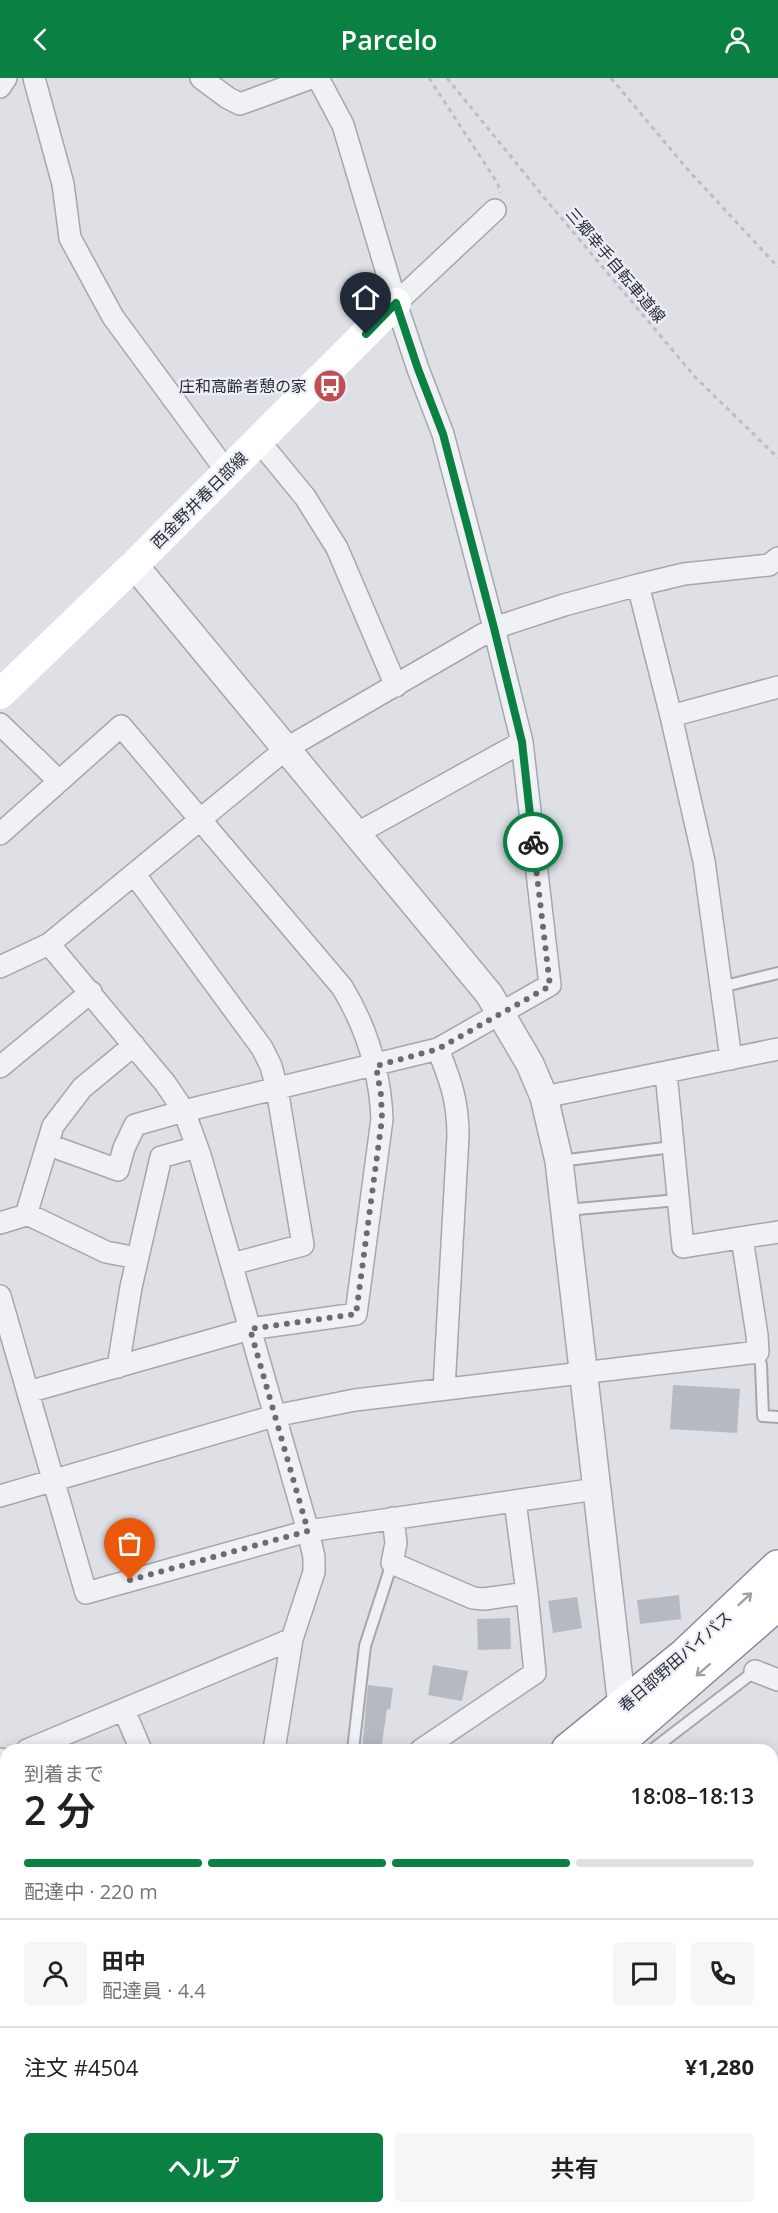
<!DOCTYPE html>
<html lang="ja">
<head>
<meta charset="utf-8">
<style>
	:root { --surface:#fff; --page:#f6f6f6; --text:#202124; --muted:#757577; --line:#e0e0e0; --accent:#0b8043 }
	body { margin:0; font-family:"Open Sans","Noto Sans JP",sans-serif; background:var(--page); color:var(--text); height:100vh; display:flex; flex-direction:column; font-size:22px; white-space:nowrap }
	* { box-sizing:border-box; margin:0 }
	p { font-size:20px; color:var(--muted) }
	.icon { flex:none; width:33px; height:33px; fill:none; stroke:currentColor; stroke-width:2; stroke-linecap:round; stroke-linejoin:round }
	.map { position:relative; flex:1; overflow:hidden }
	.sheet { position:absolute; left:0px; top:1666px; width:778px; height:470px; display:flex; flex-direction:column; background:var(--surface); border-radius:18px 18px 0 0; box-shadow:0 3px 15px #0003 }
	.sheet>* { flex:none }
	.pin { position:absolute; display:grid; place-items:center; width:51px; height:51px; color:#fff; margin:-62px -26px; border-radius:50% 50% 50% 0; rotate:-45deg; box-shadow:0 0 6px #0007 }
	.pin .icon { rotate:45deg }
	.courier { position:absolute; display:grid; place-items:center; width:60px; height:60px; margin:-30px; border:4px solid #0b8043; border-radius:50%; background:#fff; color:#222; box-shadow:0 2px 8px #0007 }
	.overview em { font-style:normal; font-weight:600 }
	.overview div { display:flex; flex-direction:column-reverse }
	.overview { display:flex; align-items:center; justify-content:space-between; height:102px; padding:0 24px }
	h1 { font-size:39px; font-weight:600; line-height:45px }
	.bar { display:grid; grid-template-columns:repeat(4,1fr); gap:9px 6px; align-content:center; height:72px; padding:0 24px }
	.bar i { height:8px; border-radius:4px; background:var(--line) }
	.bar .active { background:var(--accent) }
	.bar p { grid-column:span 4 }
	.line { display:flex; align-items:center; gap:15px; padding:0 24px; border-top:2px solid var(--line) }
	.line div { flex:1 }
	.round { display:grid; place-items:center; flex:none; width:63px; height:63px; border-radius:6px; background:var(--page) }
	.cta { display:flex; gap:12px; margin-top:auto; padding:12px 24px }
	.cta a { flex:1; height:69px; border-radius:6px; background:var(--accent); color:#fff; font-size:24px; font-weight:600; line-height:69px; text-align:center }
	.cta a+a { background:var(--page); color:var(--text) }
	header { display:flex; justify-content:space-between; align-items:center; height:78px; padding:0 24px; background:var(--accent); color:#fff; font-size:27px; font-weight:600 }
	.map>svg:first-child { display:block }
	.building { fill:#b5b9c2 }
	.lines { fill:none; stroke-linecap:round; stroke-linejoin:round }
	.service-casing { stroke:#a4a7af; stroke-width:14 }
	.minor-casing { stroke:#a4a7af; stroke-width:24 }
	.tertiary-casing { stroke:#a4a7af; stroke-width:30 }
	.trunk-casing { stroke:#868d9b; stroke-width:36 }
	.path { stroke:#bcbec5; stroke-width:3; stroke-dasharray:4.5 4.5; stroke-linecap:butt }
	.service { stroke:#f0f1f5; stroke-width:10 }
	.minor { stroke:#f0f1f5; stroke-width:21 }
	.tertiary { stroke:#f0f1f5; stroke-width:27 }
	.secondary { stroke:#fff; stroke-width:30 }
	.trunk { stroke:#fff; stroke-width:33 }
	.oneway { stroke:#9ea0a7 }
	.done { stroke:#686c77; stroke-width:6; stroke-dasharray:0 10.8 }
	.route { stroke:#0b8043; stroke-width:8 }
	.labels { text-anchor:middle; stroke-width:4.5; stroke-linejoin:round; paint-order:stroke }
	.street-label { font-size:16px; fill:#282d3b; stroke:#edeff4 }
	.poi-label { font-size:16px; fill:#282d3b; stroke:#edeff4; text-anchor:end }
</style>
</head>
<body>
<header><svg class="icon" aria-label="back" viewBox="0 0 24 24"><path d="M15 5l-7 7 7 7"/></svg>Parcelo<svg class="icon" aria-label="person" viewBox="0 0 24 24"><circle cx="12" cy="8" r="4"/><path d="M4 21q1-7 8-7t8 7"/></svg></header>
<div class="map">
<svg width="778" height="2135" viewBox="0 0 778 2135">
	<rect width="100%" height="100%" fill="#dee0e6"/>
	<path class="building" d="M673,1307L740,1311L737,1355L670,1351Z
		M679,1517L681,1541L640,1546L637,1522Z
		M577,1519L582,1550L553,1555L548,1523Z
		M510,1540L511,1571L478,1572L477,1541Z
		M433,1587L468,1593L462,1623L428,1617Z
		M368,1607L393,1610L390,1632L387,1631L381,1672H362Z"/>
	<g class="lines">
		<g class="service-casing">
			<path id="service" d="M721,909L778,895
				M560,1083L672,1069
				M566,1132L678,1122
				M758,1274L761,1287L763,1338L778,1339
				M353,1672L365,1568L392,1485
				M652,1672L755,1593
				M91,2130L94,2135
				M660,2135L672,2130"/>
		</g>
		<g class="minor-casing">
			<path id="minor" d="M34,0L63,106L70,160L113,239L227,394
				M201,0L228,20L240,26L311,0
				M0,9L6,0
				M396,225L495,132
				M259,363L305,419L337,470L396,608
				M638,507L671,638L704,783L731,981
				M671,638L778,609
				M0,646L59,703
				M0,756L121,648L342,909C367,950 380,993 382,1041L356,1236L250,1251L28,1314
				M356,756L522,664
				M135,797L262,970L271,988L277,1011L303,1167L232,1186
				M49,866L165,1005L184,1033L200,1077L308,1453L314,1479V1494L292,1561L274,1672
				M0,889L49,866L287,670L494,550L564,527L638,507L684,496L769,487L778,480
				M438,971C451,1004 458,1023 458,1058L444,1311
				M0,989L91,914
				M666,995L683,1169L778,1154
				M544,1019L778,971
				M49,1067L118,1092L124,1070L135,1047L184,1033L438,971L550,907L522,664L494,550L443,356L418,291L396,225L343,47L318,0
				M27,1136L106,1174L137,1180
				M0,1145L26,1137L53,1048L82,1010L134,967
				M0,1218L86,1515L308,1453L596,1411
				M118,1289L131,1209L161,1079L197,1069
				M0,1418L274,1338L355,1322L758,1274L757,1257L742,1160
				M393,1440L396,1465L392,1485L473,1520L484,1521L527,1515L515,1423
				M755,1593L778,1602
				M124,1632L141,1672
				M27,1672L292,1561
				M421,1672L535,1595L527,1515
				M0,1915L6,1913
				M772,2064L778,2060
				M0,2082L6,2078
				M743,2130L745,2135"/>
		</g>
		<g class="tertiary-casing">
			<path id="tertiary" d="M134,487L489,916L530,986L544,1019L559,1083L624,1646
				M0,1684L6,1700
				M772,1974L778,1979"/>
		</g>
		<g class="trunk-casing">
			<path id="trunk" d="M568,1672L685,1577L778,1489
				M609,1672L778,1525
				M0,1994L6,1992
				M0,2019L6,2017"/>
		</g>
		<path class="path" d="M429,0L498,106L500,115
			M447,0L547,123L696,300L778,380
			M611,0L689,93L778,189"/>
		<use href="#service" class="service"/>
		<use href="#minor" class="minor"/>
		<use href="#tertiary" class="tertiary"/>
		<path class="secondary" d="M0,616L134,487L396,225"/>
		<use href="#trunk" class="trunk"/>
	</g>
	<defs><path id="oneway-shaft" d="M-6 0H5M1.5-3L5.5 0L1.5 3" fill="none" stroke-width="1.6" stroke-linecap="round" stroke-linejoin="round" transform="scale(1.5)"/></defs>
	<g class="oneway">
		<use href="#oneway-shaft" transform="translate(745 1521) rotate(-43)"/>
		<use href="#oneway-shaft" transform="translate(703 1592) rotate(139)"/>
	</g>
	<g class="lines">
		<path class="done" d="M130,1502L308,1453L250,1251L356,1236L382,1041L381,1017L376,988L438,971L550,908L533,764"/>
		<path class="route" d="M366,256L396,225L418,291L443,356L494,550L522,664L533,764"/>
	</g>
	<defs>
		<g id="bus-disc" transform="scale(1.725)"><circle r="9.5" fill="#c14d54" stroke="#edeff4"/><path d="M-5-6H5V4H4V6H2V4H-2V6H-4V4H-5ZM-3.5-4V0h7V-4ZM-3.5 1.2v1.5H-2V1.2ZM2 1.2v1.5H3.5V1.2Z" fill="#fff"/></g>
	</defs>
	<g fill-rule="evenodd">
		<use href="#bus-disc" x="330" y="308"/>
	</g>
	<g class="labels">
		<g class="street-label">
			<text transform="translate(616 187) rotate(50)" y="6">三郷幸手自転車道線</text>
			<text transform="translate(199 422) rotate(-45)" y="6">西金野井春日部線</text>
			<text transform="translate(675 1583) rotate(-41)" y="6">春日部野田バイパス</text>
		</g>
		<g class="poi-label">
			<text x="307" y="314">庄和高齢者憩の家</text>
		</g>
	</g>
</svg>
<div class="pin" style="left:130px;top:1502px;background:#ea580c"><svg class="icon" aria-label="bag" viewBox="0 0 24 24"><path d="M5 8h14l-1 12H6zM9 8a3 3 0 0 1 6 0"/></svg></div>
<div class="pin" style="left:366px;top:256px;background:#1f2937"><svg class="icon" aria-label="home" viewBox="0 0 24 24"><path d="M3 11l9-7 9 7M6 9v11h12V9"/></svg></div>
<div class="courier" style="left:533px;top:764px"><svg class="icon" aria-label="bike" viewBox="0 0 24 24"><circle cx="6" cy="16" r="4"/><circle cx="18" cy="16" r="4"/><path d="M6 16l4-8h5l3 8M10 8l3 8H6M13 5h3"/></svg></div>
<section class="sheet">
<div class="overview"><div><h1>2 分</h1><p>到着まで</p></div><em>18:08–18:13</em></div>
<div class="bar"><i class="active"></i><i class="active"></i><i class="active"></i><i></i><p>配達中 · 220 m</p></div>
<div class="line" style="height:108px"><a class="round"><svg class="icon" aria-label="person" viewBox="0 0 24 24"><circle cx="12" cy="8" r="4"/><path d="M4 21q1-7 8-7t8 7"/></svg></a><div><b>田中</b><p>配達員 · 4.4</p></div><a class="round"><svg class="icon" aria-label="chat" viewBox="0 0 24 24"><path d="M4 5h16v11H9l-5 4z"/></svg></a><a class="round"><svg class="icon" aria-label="phone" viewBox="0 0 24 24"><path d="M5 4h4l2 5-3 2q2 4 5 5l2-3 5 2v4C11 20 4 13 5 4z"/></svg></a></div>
<div class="line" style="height:78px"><div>注文 #4504</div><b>¥1,280</b></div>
<div class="cta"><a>ヘルプ</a><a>共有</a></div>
</section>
</div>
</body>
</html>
